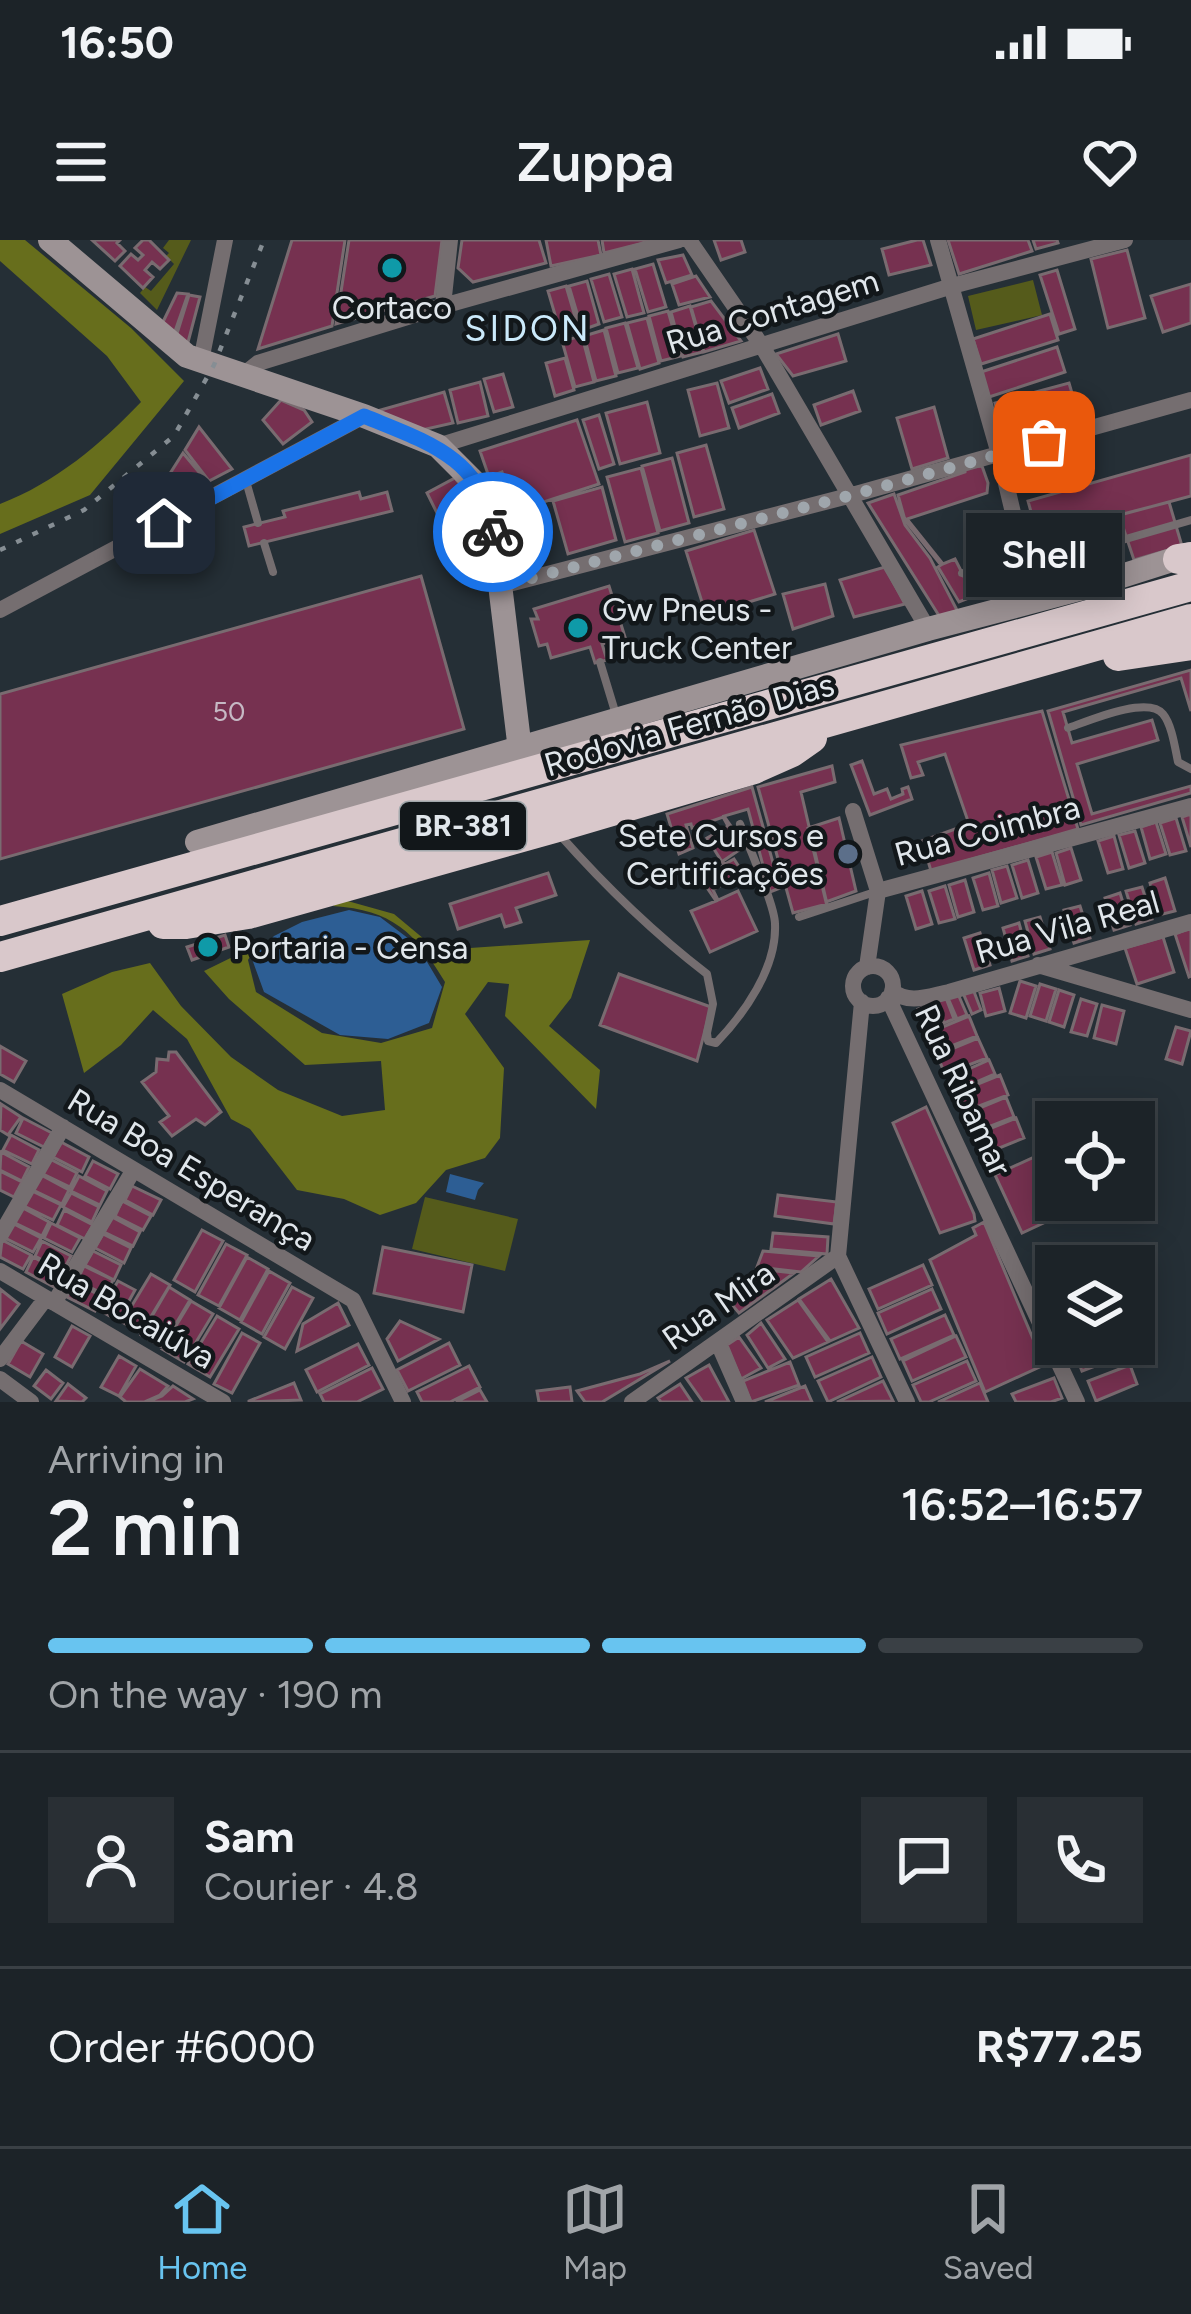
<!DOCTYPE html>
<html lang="en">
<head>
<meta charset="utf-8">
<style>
	:root { --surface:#1c2328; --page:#292f34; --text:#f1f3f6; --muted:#a0a4a8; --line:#3a4045; --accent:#68c4f0 }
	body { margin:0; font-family:Figtree,sans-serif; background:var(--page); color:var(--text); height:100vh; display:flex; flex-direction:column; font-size:45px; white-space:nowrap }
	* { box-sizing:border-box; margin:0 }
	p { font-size:39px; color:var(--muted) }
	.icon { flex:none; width:66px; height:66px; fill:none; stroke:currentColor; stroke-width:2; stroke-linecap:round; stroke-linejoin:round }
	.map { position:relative; height:1162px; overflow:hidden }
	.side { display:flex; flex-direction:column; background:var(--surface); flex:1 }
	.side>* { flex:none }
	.fabs { position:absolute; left:1035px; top:861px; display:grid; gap:24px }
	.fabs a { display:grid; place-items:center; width:120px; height:120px; border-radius:0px; background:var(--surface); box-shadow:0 6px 30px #0003,0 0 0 3px var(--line); font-size:60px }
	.pin { position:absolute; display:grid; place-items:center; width:102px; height:102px; color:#fff; margin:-51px; border-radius:24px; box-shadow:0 6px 18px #0006 }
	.courier { position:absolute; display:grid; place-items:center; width:120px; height:120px; margin:-60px; border:9px solid #1a73e8; border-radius:50%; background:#fff; color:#222; box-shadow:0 3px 15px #0007 }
	.bubble { position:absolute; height:84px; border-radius:0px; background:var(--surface); box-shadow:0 6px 30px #0003,0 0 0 3px var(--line); font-size:39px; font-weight:600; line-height:84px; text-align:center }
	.headline em { font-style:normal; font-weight:600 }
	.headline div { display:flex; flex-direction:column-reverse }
	.headline { display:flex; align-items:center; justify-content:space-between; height:204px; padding:0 48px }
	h1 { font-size:78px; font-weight:600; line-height:90px }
	.bar { display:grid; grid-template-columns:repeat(4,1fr); gap:18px 12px; align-content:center; height:144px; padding:0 48px }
	.bar i { height:15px; border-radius:9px; background:var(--line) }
	.bar .active { background:var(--accent) }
	.bar p { grid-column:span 4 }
	.line { display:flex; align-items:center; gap:30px; padding:0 48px; border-top:3px solid var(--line) }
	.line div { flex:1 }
	.round { display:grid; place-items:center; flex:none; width:126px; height:126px; border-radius:0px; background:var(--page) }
	.status { display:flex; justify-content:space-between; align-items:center; height:84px; padding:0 60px; background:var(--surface); direction:ltr }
	.status svg { height:33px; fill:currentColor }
	header { display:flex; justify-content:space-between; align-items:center; height:156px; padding:0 48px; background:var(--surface); font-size:54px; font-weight:600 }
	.tabs { display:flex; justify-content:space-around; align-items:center; height:168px; border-top:3px solid var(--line); background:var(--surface); font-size:33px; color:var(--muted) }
	.tabs a { display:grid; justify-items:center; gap:6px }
	.tabs .active { color:var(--accent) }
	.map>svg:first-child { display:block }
	.green { fill:#555b1b }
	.forest { fill:#676e1c }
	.water { fill:#2d5e94 }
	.building { fill:#763150; stroke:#796b70; stroke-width:3 }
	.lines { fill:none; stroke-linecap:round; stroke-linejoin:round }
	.lane { stroke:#756e70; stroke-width:8 }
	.street { stroke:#756e70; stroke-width:16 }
	.secondary { stroke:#9d9395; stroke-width:24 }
	.highway { stroke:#d9c8cb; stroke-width:30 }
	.rail { stroke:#868e94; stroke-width:4.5; stroke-dasharray:6 12; stroke-linecap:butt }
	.done { stroke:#9fa6ac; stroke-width:12; stroke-dasharray:0 21.6 }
	.route { stroke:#1a73e8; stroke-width:15 }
	.culture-dot { fill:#0f9aa8; stroke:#12171a; stroke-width:4.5 }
	.service-dot { fill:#5c6f8a; stroke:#12171a; stroke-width:4.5 }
	.labels { text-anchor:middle; stroke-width:9; stroke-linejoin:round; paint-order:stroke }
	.number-label { font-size:27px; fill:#c6b9c4 }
	.shield { fill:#12171a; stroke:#a2a8ac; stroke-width:3 }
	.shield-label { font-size:30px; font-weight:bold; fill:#e0e6eb }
	.poi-label { font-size:33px; fill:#e0e6eb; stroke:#12171a; text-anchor:start }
	.street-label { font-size:33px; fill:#e0e6eb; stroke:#12171a }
	.neighbourhood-label { font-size:36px; letter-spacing:3px; fill:#cbeafb; stroke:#12171a }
</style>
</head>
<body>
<div class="status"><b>16:50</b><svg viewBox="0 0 49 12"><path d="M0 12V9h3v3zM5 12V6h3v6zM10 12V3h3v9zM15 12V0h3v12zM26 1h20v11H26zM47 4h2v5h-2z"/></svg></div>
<header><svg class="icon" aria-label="menu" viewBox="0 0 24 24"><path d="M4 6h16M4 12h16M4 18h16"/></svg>Zuppa<svg class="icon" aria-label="heart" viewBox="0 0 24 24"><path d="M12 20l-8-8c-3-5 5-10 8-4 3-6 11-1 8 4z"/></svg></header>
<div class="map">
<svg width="1191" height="1162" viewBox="0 0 1191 1162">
	<rect width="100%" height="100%" fill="#252f36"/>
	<path class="green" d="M169,0H191L157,70L140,53L145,47L151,51L174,24L166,16L169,13L163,8Z
		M1033,40L1042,75L976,90L968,56Z
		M425,957L518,979L505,1031L412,1009Z"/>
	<path class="forest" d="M0,0H25L131,88L184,141L90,255L0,294V264C55,243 101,204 141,162L107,116L0,21Z
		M344,660L394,674L442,714L470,708L590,700L571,758L549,786L600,830L596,869L505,776L509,744L488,742L465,774L504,828L500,898L485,918L446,930L416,963L380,975L344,959L297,950L250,889L231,879L187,799L153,770L121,805L84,833L62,754L112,732L150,723L181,766L231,817L278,850L342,876L385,870L381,821L305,825L229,759L204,731L257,705L248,720L256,752L322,793L381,803L432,788L445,742C415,692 392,670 333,666Z"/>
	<path class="water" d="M349,670L380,677L417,705L442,747L429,783L388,799L340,795L264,752L252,719L274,696L302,682Z
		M450,934L484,943L478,950L475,960L446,952Z"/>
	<path class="building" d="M92,0H120L117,3L125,11L115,21Z
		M143,0H149L169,20L160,29L152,22L145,30L153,37L143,48L120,26L131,14L138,20L143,15L135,8Z
		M292,0H345L332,86L258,109Z
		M349,0H442L435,56L336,84Z
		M462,0H539L546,23L473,42L458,28Z
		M546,0H598L601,15L551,26Z
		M602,0H655L604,13Z
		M714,0H741L745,12L721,20Z
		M917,0H923L931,25L889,35L882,9Z
		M948,0H1028L1032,11L959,34Z
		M1033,0H1057L1058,3L1036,9Z
		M1127,10L1145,78L1108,88L1091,19Z
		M683,15L692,35L666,43L658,20Z
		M653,24L666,67L648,72L635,29Z
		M632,29L644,73L627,77L614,34Z
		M1057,30L1075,89L1059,94L1040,35Z
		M609,34L622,77L604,82L591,39Z
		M696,36L710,57L679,65L672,44Z
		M587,41L599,84L582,90L569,46Z
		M1191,44V83L1163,92L1151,56Z
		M566,46L579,90L561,95L548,51Z
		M177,53L188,54L173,97L161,86Z
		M189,55L200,57L187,106L175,100Z
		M711,61L741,101L704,112L691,67Z
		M690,66L703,112L683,117L671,72Z
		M668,71L681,116L661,121L649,76Z
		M1050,74L1058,100L981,124L973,99Z
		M647,78L659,123L640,129L627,83Z
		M625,83L638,128L618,133L606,88Z
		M604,90L616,136L596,141L584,96Z
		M838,94L846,121L793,136L776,114Z
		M582,96L594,142L575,147L562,101Z
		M1057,107L1065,132L989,157L981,132Z
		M565,118L574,150L555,156L546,123Z
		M760,128L768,149L729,163L721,141Z
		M503,134L513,167L494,172L484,139Z
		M480,142L488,176L458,183L450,150Z
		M717,143L729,188L700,196L688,150Z
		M1069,143L1081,184L1006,204L995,163Z
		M853,151L860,171L821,185L814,165Z
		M444,152L453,183L422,190L377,171Z
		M772,154L779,173L739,188L732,168Z
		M281,160L304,170L312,182L283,204L263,180Z
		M647,162L660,213L620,224L606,173Z
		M934,167L948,218L912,229L897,178Z
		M599,175L614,224L599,229L583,180Z
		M577,180L599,244L516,271L502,232L489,237L480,211Z
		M199,187L232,229L209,241L185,210Z
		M706,205L724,269L694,277L677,213Z
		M183,213L208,243L189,254L171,232Z
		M1191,215V256L1038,297L1028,261Z
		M672,218L689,283L660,291L642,226Z
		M982,226L988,243L987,253L907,279L943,324L955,319L974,356L959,362L938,327L941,325L905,280L898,255L965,232V227Z
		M641,228L658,293L625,302L607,237Z
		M170,235L185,254L155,270L146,258Z
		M455,238L474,262L437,273L427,253Z
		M602,247L616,300L568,314L553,261Z
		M359,252L361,259L387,252L392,271L249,306L244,287L285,277L283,271Z
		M894,254L905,285L930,318L960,376L943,382L868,263Z
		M1169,262L1182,306L1134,320L1119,275Z
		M480,265L491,323L457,325L442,277Z
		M754,290L775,354L706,375L686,311Z
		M487,327V341L463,342L462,329Z
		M885,327L905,364L854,377L840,340Z
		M421,336L464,489L0,619V454Z
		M825,344L833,376L793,389L783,354Z
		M609,346L625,397L602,404L607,420L595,423L590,407L551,418L547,404L539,406L531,379H538L534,369Z
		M1191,430V471L1181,438L1063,472L1072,503L1152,480L1158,500L1077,524L1092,574L1191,546V553L1081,585L1048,471Z
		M1042,471L1078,589L931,631L922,601L969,584L945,514L918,522L923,535L911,538L901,505Z
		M862,521L874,554L887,549L891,559L903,554L902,549L908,547L912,559L870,575L851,525Z
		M832,526L835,542L801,552L827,664L793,673L758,547Z
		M752,547L780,648L770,652L748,569L724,576L745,606L723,621L725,624L734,619L743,633L713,650L718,660L738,651L757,691L710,712L691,671L716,661L701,639L724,625L707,598L728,586L723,577L692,588L691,584L686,585L693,608L679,614L667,574Z
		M1191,574V607L1182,577Z
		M839,578L856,651L826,662L808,588Z
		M1176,578L1186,611L1170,615L1160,583Z
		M1156,582L1166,614L1150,619L1141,587Z
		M1135,591L1145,623L1129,628L1119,595Z
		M1114,596L1123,629L1108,633L1098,601Z
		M1071,608L1081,640L1065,645L1056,613Z
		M1052,612L1062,645L1046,649L1036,617Z
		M1028,620L1038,653L1022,658L1012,625Z
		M1007,626L1017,658L1001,663L992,630Z
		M548,633L556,655L516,668L521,682L505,687L501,675L458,689L450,664Z
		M989,633L998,666L983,670L973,638Z
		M1165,638L1175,671L1159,675L1150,643Z
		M965,640L974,672L958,677L949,645Z
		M945,646L955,679L939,683L929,651Z
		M1142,647L1152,679L1136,684L1126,651Z
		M922,651L932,684L916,689L906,656Z
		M1120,653L1130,685L1114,690L1105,658Z
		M1080,666L1090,698L1074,703L1064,670Z
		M1040,677L1050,709L1034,714L1025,681Z
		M1019,683L1028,716L1012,721L1003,688Z
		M1191,688V736L1189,737L1175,694Z
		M980,693L990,725L974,730L964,698Z
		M225,695L229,707L192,720L187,707Z
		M1163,697L1174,732L1137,744L1125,708Z
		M619,734L711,767L697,821L600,785Z
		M1020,741L1036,746L1026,778L1010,773Z
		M1040,744L1056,749L1046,781L1030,776Z
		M999,748L1005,771L986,776L980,753Z
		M973,749L981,770L972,774L963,753Z
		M1059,750L1074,755L1064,787L1049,782Z
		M958,754L967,775L957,779L948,758Z
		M946,758L954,779L944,783L936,762Z
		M1081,759L1097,764L1087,796L1071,792Z
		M934,763L942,781L926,788L918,769Z
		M1102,765L1124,771L1116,804L1094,798Z
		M969,776L977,796L936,812L928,793Z
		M1176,787L1191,791L1182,824L1166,819Z
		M978,798L987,818L945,834L937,815Z
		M0,806L26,821L14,842L0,834Z
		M169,812H176L221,872L205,885L196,879L172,896L160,882L169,876L142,842L156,832L157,819L168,820Z
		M989,820L995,834L956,851L951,837Z
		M1000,835L1008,855L966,871L958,852Z
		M1006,857L1014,877L973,893L965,874Z
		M1,864L21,877L8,895L0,890Z
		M926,867L974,974L975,981L940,993L893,883Z
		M23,878L52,893L44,907L16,893Z
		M1016,878L1024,898L982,915L974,895Z
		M11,895L39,910L32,924L3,910Z
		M61,902L89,917L82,932L53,917Z
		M1056,907V960H1093L1022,993L995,935Z
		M1,912L29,927L22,941L0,930Z
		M48,918L77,933L70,947L41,933Z
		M93,921L118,934L110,949L85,936Z
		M0,931L22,942L14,957L0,950Z
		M41,935L69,950L62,964L33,950Z
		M79,936L107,951L100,965L71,951Z
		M132,946L161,960L153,975L125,960Z
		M32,951L61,965L53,980L24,966Z
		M71,953L99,967L92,982L63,967Z
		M778,955L837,962L834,984L775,976Z
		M122,961L151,976L143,990L115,976Z
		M21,967L49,982L42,996L13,982Z
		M64,970L93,985L85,999L57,985Z
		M112,977L140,992L133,1006L104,992Z
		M984,982L1044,1125L985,1152L930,1020L976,995L973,988Z
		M12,983L41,998L33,1012L5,998Z
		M51,983L80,998L72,1012L44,998Z
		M202,990L223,1001L195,1052L174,1040Z
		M773,993L828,997L827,1014L771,1009Z
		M103,994L131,1008L124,1023L95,1008Z
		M2,1000L31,1015L23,1029L0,1017Z
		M42,1001L71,1016L63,1031L35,1016Z
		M226,1004L247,1015L219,1066L198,1055Z
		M383,1007L472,1025L463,1072L374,1053Z
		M93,1011L121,1025L114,1040L85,1025Z
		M763,1011L819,1016L801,1032L757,1027Z
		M33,1017L62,1032L54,1047L26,1032Z
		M247,1017L268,1029L240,1080L219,1068Z
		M923,1025L932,1045L878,1069L869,1049Z
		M84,1026L113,1040L106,1055L77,1041Z
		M757,1029L794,1033L739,1073L733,1066Z
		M269,1031L290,1043L262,1094L241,1082Z
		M151,1034L170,1045L141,1093L122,1082Z
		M831,1039L859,1088L830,1101L799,1059Z
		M118,1041L135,1050L118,1081L101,1071Z
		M74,1042L103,1057L95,1071L67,1057Z
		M169,1047L190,1060L162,1107L141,1095Z
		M292,1047L313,1058L285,1109L264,1097Z
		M0,1049L19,1064L0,1089Z
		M932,1049L941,1069L887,1094L878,1073Z
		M798,1060L828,1102L793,1118L767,1080Z
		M191,1061L213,1074L184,1122L162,1109Z
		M338,1063L349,1085L297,1111L303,1084Z
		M945,1075L954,1095L900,1119L891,1099Z
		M217,1076L239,1089L210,1137L188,1124Z
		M400,1081L439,1099L398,1121L387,1099Z
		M761,1083L785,1119L768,1128L747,1095Z
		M72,1086L90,1096L72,1127L55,1117Z
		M242,1093L260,1103L232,1153L214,1144Z
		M860,1093L869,1113L815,1137L806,1117Z
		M956,1096L966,1117L912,1141L903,1121Z
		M739,1097L761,1128L741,1139L727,1105Z
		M21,1101L43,1114L30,1137L8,1124Z
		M449,1103L460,1125L408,1151L397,1130Z
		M358,1104L369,1125L317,1152L306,1130Z
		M1093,1104H1120L1124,1115L1082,1131L1074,1111Z
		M119,1116L136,1126L119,1156L101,1147Z
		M872,1117L881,1137L828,1162L818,1141Z
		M670,1121L602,1162H585L577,1151L640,1134Z
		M967,1121L976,1141L929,1162H921L913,1145Z
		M790,1122L799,1145L751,1162L743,1141Z
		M709,1125L729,1162H703L686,1138Z
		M1130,1125L1137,1144L1096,1161L1088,1141Z
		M469,1126L480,1147L450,1162H422L417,1152Z
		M372,1128L383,1149L357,1162H324L320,1154Z
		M140,1129L168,1146L160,1155L144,1162H126L120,1157Z
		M46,1130L63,1143L51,1159L34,1146Z
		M1054,1138L1062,1158L1051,1162H1016L1012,1154Z
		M883,1141L893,1161L837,1162Z
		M294,1143L301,1160L249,1162V1161Z
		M980,1143L988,1162H938Z
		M68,1144L86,1158L82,1162L56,1161Z
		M680,1144L692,1162H661L658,1158Z
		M173,1146L193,1159L185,1162H147L162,1156Z
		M805,1146L812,1162H765Z
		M570,1147L572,1162H539L537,1151Z
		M480,1150L487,1162H456Z"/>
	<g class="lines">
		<path class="lane" d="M246,241L258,283
			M264,303L273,332
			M962,333L993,343L1029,347
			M1081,340L1105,305L1191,280
			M600,422L617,478
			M1068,488C1088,481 1148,455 1163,474C1172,485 1175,508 1178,522L1191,529
			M559,594C606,647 651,691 707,734L713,764L707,793L708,801L716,803C744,774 777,728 775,684C775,665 748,605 740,584
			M799,677L878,651"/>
		<path class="street" d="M689,0L762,106L928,389
			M938,0L999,214L1034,361
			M443,66L450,0
			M201,121L225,0
			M243,135L258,123L443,66L679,0
			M438,206L952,46L1125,0
			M501,346L852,255L1191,160
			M0,370L364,176
			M853,571L878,651L867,727
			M878,651L1191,566
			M1038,725L1191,770
			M853 746a20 20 0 1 1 40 0a20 20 0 1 1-40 0Z
			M892,751C909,765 929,756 949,752L1191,682
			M888,758L1077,1162
			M862,762L838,1016L907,1162
			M0,850L353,1060L403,1162
			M0,996L63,887
			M0,1031L223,1162
			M54,1063L133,931
			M718,1103L744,1162
			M0,1119L46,1058
			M0,1139L31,1162
			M632,1162L838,1016"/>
		<path class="secondary" d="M50,0L187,116L364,176L438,206L478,246L491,270L520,510
			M197,602L928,389L1087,347L1191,314"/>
		<path class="highway" d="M1178,319L1191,317
			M1118,416L1191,405
			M0,681L1191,346
			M163,684H186L248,674L554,588L754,529L792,512L812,498
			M0,717L1191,379"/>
		<path class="rail" d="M0,310L84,270L174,196L214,125L264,0"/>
	</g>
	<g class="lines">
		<path class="done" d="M493,292L501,346L852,255L1044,202"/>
		<path class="route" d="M164,283L364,176C424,201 484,217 493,292"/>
	</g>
	<g class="culture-dot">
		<circle cx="392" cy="28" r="12"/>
		<circle cx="578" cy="388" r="12"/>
		<circle cx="208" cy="707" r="12"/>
	</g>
	<circle class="service-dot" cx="848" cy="614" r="12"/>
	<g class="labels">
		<g class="number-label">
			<text x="229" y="481">50</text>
		</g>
		<rect class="shield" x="400" y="562" width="126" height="48" rx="9"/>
		<g class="shield-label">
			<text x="463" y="596">BR-381</text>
		</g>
		<g class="poi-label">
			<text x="392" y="79" text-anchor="middle">Cortaco</text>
			<text x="602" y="381">Gw Pneus -<tspan x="602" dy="38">Truck Center</tspan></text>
			<text x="824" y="607" text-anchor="end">Sete Cursos e<tspan x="824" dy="38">Certificações</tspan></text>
			<text x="232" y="719">Portaria - Censa</text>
		</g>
		<g class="street-label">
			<text transform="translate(772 71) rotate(-17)" y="12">Rua Contagem</text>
			<text transform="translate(689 484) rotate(-16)" y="12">Rodovia Fernão Dias</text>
			<text transform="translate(987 590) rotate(-15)" y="12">Rua Coimbra</text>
			<text transform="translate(1067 686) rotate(-16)" y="12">Rua Vila Real</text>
			<text transform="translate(964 850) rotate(65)" y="12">Rua Ribamar</text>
			<text transform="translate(192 929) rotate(31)" y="12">Rua Boa Esperança</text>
			<text transform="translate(718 1065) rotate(-35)" y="12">Rua Mira</text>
			<text transform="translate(127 1070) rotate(30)" y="12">Rua Bocaiúva</text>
		</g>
		<g class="neighbourhood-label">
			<text x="528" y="101">SIDON</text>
		</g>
	</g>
</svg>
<div class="fabs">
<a><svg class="icon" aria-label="locate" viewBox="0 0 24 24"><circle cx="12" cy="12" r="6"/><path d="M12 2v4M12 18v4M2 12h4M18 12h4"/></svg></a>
<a><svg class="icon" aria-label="layers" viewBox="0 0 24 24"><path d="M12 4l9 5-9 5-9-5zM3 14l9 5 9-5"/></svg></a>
</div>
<div class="pin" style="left:1044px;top:202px;background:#ea580c"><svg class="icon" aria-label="bag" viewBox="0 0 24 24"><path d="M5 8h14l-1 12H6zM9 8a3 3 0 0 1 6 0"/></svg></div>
<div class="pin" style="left:164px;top:283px;background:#1f2937"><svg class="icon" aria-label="home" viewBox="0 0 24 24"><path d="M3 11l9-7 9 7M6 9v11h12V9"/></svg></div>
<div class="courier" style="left:493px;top:292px"><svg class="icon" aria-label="bike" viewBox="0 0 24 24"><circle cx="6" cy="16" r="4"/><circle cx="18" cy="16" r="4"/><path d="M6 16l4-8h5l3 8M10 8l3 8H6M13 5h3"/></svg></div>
<div class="bubble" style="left:966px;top:273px;width:156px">Shell</div>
</div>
<section class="side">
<div class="headline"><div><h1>2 min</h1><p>Arriving in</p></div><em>16:52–16:57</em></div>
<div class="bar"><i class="active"></i><i class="active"></i><i class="active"></i><i></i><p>On the way · 190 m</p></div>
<div class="line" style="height:216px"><a class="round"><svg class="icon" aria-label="person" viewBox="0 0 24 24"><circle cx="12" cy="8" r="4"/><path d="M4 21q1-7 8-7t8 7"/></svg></a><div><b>Sam</b><p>Courier · 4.8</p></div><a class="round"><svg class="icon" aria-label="chat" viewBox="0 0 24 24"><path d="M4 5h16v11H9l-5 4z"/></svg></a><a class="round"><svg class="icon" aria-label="phone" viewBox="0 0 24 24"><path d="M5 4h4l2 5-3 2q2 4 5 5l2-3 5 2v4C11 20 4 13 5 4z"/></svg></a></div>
<div class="line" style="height:156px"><div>Order #6000</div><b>R$77.25</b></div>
</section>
<nav class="tabs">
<a class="active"><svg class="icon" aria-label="home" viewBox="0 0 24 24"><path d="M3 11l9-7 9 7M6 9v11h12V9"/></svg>Home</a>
<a><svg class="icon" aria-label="map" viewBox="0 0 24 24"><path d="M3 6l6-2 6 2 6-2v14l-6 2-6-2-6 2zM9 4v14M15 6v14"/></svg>Map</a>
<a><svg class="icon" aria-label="saved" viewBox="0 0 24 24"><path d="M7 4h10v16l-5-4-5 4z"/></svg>Saved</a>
</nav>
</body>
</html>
